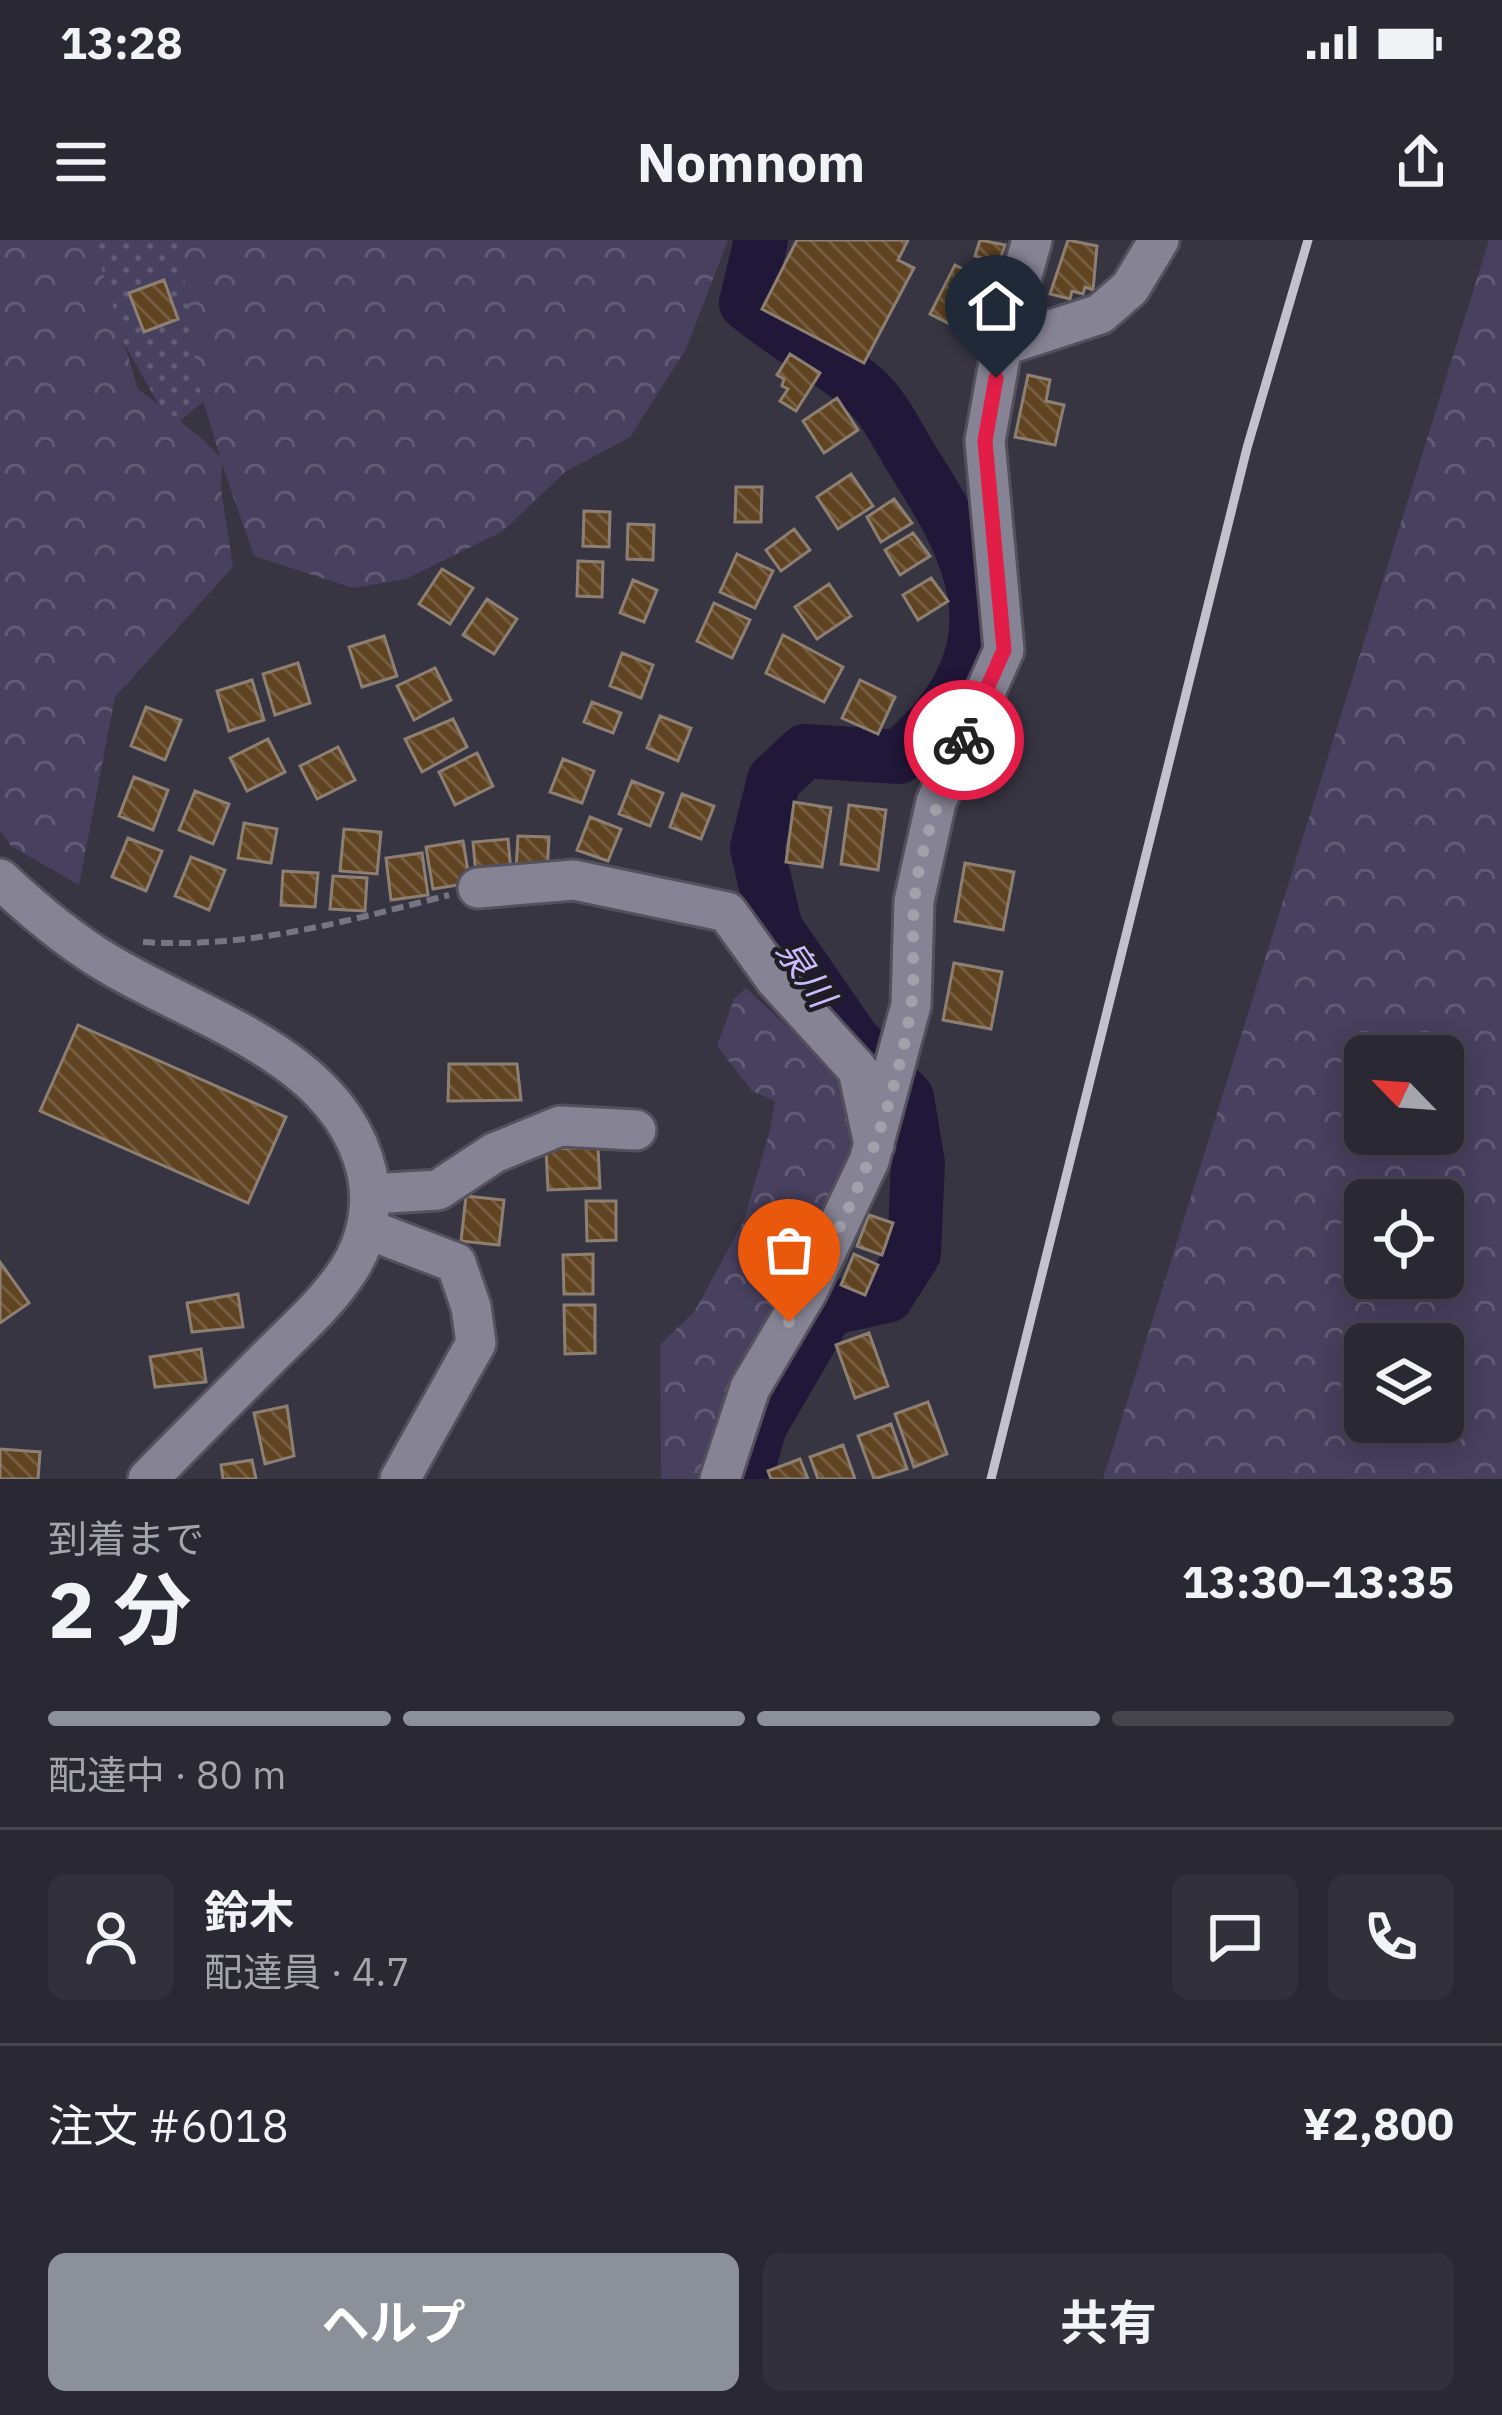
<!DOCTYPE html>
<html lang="ja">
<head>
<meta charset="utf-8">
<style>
	:root { --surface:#2a2832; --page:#32303a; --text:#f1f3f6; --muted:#a5a6ac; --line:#46444d; --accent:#8c9099 }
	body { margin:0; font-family:"IBM Plex Sans","Noto Sans JP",sans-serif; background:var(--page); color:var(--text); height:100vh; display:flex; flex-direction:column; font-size:45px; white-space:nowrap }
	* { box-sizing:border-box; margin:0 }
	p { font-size:39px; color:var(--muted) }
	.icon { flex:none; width:66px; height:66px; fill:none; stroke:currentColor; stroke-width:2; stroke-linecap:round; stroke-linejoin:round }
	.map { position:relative; height:1239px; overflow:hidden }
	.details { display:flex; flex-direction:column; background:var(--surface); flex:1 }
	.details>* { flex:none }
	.needle { width:78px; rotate:295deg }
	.tools { position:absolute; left:1344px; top:795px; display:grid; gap:24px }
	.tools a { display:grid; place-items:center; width:120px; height:120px; border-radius:18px; background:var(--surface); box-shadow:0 6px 30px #0003,0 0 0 3px var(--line); font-size:60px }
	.pin { position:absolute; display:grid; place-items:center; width:102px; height:102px; color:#fff; margin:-123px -51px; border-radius:50% 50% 50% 0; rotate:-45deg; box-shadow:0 0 12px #0007 }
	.pin .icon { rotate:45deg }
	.courier { position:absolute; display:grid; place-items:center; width:120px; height:120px; margin:-60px; border:9px solid #e11d48; border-radius:50%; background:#fff; color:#222; box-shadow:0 3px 15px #0007 }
	.head em { font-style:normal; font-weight:700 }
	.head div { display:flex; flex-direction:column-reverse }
	.head { display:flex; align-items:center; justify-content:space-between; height:204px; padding:0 48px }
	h1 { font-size:78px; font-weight:700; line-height:90px }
	.bar { display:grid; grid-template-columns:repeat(4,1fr); gap:18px 12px; align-content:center; height:144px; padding:0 48px }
	.bar i { height:15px; border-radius:9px; background:var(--line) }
	.bar .current { background:var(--accent) }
	.bar p { grid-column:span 4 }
	.line { display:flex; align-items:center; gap:30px; padding:0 48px; border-top:3px solid var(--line) }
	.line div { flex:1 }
	.round { display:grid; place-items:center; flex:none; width:126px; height:126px; border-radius:18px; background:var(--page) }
	.action { display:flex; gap:24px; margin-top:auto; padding:24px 48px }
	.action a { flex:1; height:138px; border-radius:18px; background:var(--accent); color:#fff; font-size:48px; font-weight:700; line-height:138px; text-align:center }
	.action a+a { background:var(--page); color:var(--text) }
	.status { display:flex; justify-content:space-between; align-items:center; height:84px; padding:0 60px; background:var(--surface); direction:ltr }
	.status svg { height:33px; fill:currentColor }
	header { display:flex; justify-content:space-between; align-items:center; height:156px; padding:0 48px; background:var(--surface); font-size:54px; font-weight:700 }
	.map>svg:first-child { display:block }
	.grass { fill:url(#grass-dots) }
	.forest { fill:url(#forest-crowns); fill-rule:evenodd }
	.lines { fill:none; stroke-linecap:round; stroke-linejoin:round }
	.river { stroke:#211739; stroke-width:54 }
	.building { fill:url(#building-back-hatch); stroke:#8d8073; stroke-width:3 }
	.minor-casing { stroke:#54515d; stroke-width:45 }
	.path { stroke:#777581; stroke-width:6; stroke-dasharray:12 6; stroke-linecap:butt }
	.minor { stroke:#868394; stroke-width:39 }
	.rail { stroke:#c3c2cc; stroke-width:9 }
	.done { stroke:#a2a0ab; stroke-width:12; stroke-dasharray:0 21.6 }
	.route { stroke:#e11d48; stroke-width:15 }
	.labels { text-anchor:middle; stroke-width:9; stroke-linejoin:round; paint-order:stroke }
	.water-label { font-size:36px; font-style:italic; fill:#cabbfe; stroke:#1f1d24 }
</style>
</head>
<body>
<div class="status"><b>13:28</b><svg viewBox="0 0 49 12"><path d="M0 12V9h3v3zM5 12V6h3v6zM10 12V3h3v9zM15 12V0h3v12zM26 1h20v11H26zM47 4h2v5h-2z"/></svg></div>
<header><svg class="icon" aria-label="menu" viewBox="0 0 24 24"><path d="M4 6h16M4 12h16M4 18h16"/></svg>Nomnom<svg class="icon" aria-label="share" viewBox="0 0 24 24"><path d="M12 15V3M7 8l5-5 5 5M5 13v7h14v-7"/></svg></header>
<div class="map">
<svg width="1502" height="1239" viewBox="0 0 1502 1239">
	<defs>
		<pattern id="grass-dots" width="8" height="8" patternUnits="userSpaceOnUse" patternTransform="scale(3)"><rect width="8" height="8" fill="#47405e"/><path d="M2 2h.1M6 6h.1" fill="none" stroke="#615b75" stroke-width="1.8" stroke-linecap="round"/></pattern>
		<pattern id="forest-crowns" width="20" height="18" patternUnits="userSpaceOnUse" patternTransform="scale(3)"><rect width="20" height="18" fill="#47405e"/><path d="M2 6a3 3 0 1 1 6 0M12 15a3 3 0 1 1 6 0" fill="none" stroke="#615b75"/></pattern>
		<pattern id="building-back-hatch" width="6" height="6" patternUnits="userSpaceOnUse" patternTransform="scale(3)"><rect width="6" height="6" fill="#604320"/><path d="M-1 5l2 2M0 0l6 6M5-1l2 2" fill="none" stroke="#765e40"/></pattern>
	</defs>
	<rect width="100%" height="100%" fill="#383543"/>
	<path class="grass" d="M86,0H180L204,161L172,188L99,59Z"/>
	<path class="forest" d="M0,0H93L138,149L199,196L220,217L198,143L179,0H728L686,109L630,197L565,232L503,291L406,339L353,348L254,316L222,224L221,249L233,327L115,457L79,645L11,606L0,591Z
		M1489,0H1502V1239H1103ZM1443,816V894H1365V816ZM1443,960V1038H1365V960ZM1443,1104V1182H1365V1104Z
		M746,748L844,840L859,872L854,926L708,1239H661L660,1105L695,1071L744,980L770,890L775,861L752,851L717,806L734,759Z"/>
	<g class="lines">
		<path class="river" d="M745,1239L760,1186L828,1069L887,1056L914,1013L918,923L907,858L853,800L776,689L757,608L774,540L805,511L899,517C1010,421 989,338 916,226C901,203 886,169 865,150C828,118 784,95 746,63L761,0"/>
	</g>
	<path class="building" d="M797,0H908L898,20L914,28L864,123L762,69Z
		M980,0L1005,5L999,23L975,16Z
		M1068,0L1097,6L1093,50L1085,47L1083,54L1072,51L1070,59L1050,54Z
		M955,25L976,36L973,46L994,57L985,76L976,71L966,92L930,74Z
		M164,40L178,79L144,92L129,53Z
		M790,114L820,133L796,171L780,161L788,149L782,146L784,139L777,135Z
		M1028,135L1050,140L1046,161L1064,165L1055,205L1015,197Z
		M837,158L858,190L824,213L803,181Z
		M851,234L873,266L838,289L817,257Z
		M736,247H762L761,282H735Z
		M894,259L912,283L881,302L867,277Z
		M584,271L610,272L609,307L583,306Z
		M628,284L654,285L653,320L627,319Z
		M794,289L810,310L781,331L766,310Z
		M913,293L930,316L900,335L885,310Z
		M737,314L773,331L755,368L720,352Z
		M578,321L603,322L602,357L577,356Z
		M442,329L473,348L450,384L419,364Z
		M931,338L948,361L918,380L903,355Z
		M633,340L657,350L644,382L620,373Z
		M829,344L851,376L817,399L795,367Z
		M487,359L517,379L494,414L463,395Z
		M714,363L750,380L732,418L697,401Z
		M783,395L843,427L824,462L766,433Z
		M384,396L397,436L362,447L349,407Z
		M622,413L653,425L641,458L610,446Z
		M298,423L310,463L275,475L263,434Z
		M435,428L451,460L414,480L397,446Z
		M252,440L264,480L229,491L217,451Z
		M860,440L895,457L878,494L842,478Z
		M592,462L621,473L613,493L584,482Z
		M146,467L181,480L165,520L131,506Z
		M660,476L691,488L678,521L647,508Z
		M453,479L467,507L422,532L405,499Z
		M268,499L285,532L247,551L230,518Z
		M338,507L355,540L317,559L300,526Z
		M477,513L493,546L455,565L439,532Z
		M563,519L594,531L582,563L550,552Z
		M134,537L168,550L153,590L119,576Z
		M632,541L663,553L650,586L619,574Z
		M195,551L229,564L213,604L179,590Z
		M682,554L714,566L701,599L670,587Z
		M794,562L831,568L822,627L786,622Z
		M849,565L886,570L878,630L841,624Z
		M590,577L621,589L608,621L577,610Z
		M244,583L277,589L271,623L238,618Z
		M344,589L381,592L377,634L340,631Z
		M518,596L549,597L547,632L516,630Z
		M128,598L162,611L146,651L112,637Z
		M508,599L511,632L476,635L473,602Z
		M463,601L470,643L433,649L426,607Z
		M422,613L428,655L391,660L386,618Z
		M191,617L225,630L209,670L175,656Z
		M965,623L1014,632L1003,690L955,681Z
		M283,631L318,633L315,667L281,665Z
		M333,636L367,638L365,671L330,669Z
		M954,723L1002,732L991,789L943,780Z
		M78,785L286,877L248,963L40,871Z
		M449,824H517L521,860L448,861Z
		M598,907L600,948L548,950L546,909Z
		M466,956L504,960L499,1005L461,1001Z
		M586,961H616V1000L587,1001Z
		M869,975L893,983L882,1015L857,1006Z
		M593,1014V1054H564L563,1015Z
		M854,1014L878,1025L865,1055L841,1045Z
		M0,1022L29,1063L0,1083Z
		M238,1054L243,1087L192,1092L187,1063Z
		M564,1065H595V1113L565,1114Z
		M869,1093L888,1146L855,1158L836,1105Z
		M201,1109L206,1142L155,1147L150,1117Z
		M928,1162L947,1214L914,1227L895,1174Z
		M287,1166L294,1216L265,1224L254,1173Z
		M891,1184L907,1229L874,1239L858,1196Z
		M843,1205L855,1239H818L810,1217Z
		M0,1209L40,1212L38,1239H0Z
		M800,1219L808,1239H771L768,1231Z
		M252,1220L256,1239H223L221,1225Z"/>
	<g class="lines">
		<g class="minor-casing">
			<path id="minor" d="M1002,106L1100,74L1130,48L1159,0
				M0,639C33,670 68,700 107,723C199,779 341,816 367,933C374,965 367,1001 349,1029C328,1062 297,1089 270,1116C229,1157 188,1198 148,1239
				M478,648L574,640L727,672L776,740L858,830L874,905
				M372,954L438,950L494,913L560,886L636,890
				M367,989L456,1023L471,1067L476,1103L400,1239
				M720,1239L750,1148L808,1050L869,921L911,765L914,661L936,562L1004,410L985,201L1002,106L1032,0"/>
		</g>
		<path class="path" d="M143,702C248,709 348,681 449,655"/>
		<use href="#minor" class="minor"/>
		<path class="rail" d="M991,1239L1247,208L1308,0"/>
	</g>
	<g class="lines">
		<path class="done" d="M789,1082C845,987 894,878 911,767C916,734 911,700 914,666C918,609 941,553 964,500"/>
		<path class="route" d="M964,500L1004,410L985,201L996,138"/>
	</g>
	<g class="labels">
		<g class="water-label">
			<text transform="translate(806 733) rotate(56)" y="13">泉川</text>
		</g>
	</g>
</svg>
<div class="tools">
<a><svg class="needle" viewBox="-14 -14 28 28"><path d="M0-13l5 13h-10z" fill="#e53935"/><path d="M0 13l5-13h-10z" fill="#a5a6ac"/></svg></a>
<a><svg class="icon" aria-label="locate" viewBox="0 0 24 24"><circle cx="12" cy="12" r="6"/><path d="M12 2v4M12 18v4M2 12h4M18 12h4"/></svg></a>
<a><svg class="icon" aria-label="layers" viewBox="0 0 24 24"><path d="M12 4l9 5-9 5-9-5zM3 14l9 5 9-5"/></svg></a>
</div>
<div class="pin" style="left:789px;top:1082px;background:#ea580c"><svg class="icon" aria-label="bag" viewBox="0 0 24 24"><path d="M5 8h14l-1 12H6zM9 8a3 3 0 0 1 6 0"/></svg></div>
<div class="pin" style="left:996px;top:138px;background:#1f2937"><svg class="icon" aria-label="home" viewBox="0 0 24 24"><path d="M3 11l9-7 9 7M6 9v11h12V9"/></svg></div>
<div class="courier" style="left:964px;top:500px"><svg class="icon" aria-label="bike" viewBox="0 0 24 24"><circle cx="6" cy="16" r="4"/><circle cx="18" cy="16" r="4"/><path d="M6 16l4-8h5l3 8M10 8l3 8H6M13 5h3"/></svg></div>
</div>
<section class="details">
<div class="head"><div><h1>2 分</h1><p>到着まで</p></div><em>13:30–13:35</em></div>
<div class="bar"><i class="current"></i><i class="current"></i><i class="current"></i><i></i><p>配達中 · 80 m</p></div>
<div class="line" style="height:216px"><a class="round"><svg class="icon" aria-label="person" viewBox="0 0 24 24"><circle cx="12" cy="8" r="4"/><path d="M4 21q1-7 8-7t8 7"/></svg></a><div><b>鈴木</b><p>配達員 · 4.7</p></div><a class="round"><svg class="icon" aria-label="chat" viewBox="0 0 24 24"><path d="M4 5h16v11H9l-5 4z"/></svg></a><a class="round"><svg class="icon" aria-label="phone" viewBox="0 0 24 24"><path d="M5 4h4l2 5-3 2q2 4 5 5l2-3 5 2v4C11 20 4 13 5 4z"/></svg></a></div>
<div class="line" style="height:156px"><div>注文 #6018</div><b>¥2,800</b></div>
<div class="action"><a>ヘルプ</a><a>共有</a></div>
</section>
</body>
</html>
